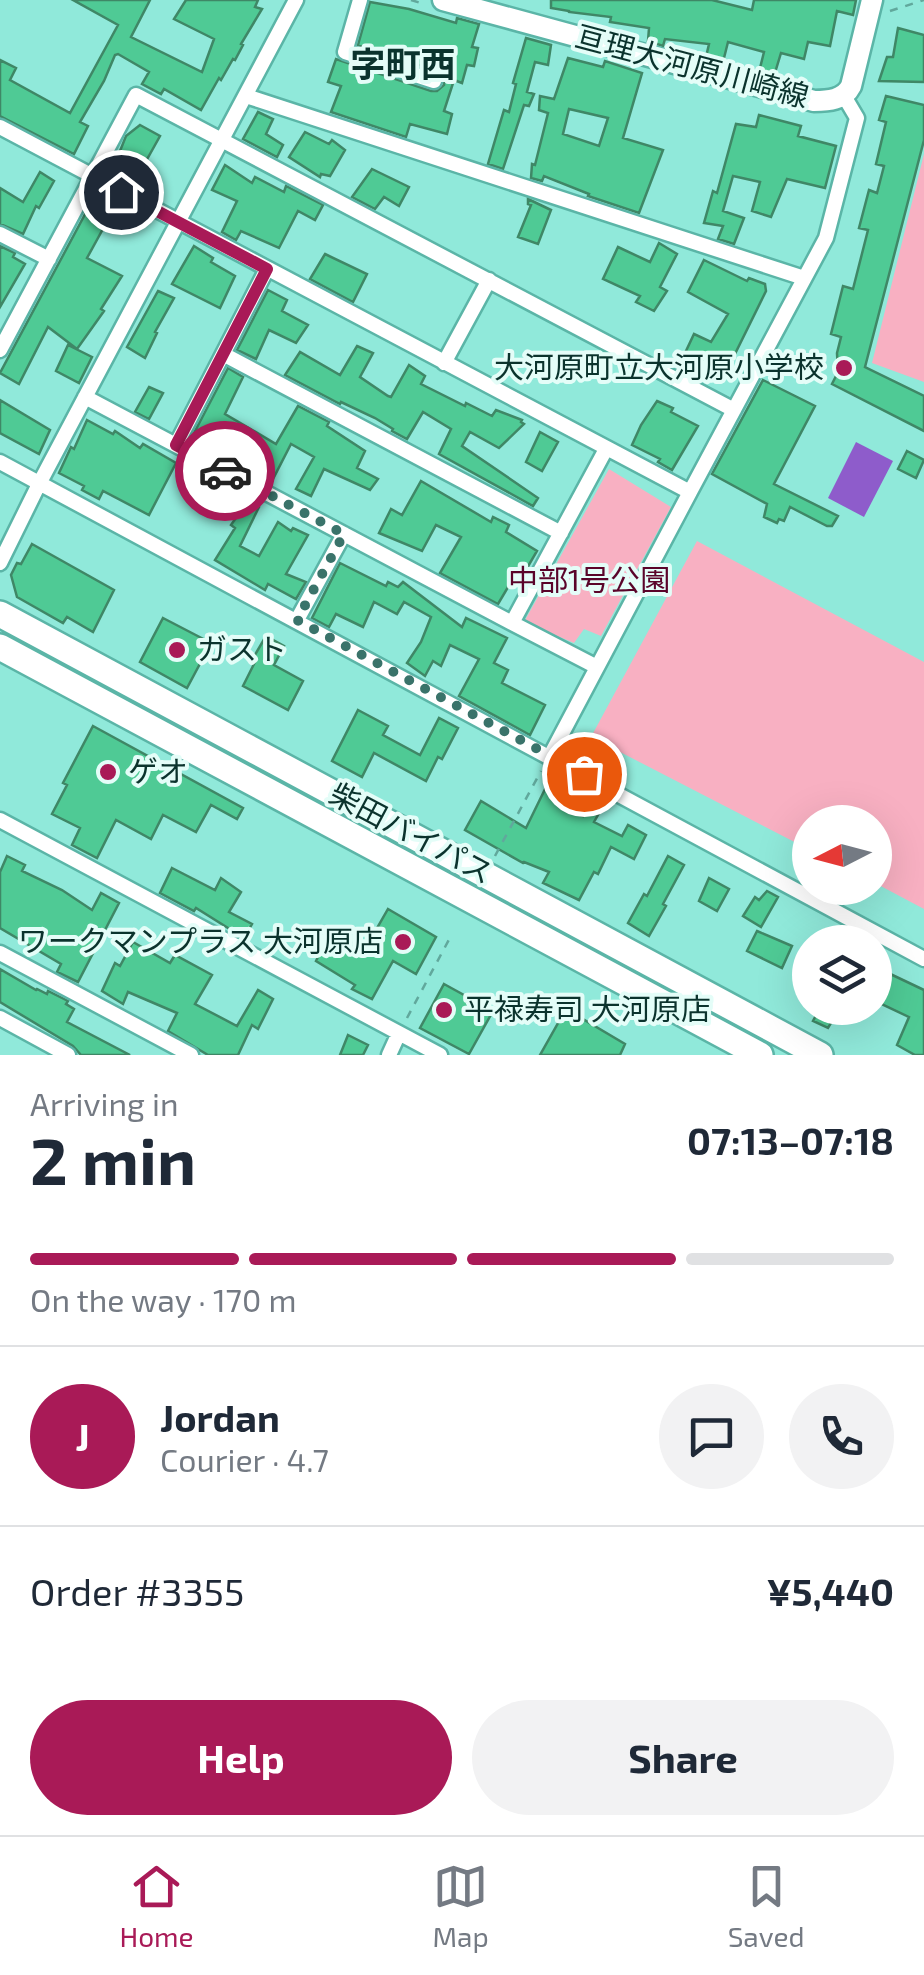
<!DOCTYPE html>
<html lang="en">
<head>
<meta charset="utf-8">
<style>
	:root { --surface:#fff; --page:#f2f2f3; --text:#1f2937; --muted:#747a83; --line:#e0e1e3; --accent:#a91a57 }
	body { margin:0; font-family:"Exo 2","Noto Sans JP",sans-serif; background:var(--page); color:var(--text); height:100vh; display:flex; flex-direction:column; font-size:38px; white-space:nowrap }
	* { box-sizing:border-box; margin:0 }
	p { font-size:32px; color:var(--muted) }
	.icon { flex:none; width:55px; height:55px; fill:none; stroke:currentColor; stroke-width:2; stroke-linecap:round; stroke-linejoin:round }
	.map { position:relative; height:1055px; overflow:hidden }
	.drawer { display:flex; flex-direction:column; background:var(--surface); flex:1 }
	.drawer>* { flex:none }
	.needle { width:65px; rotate:264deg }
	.controls { position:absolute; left:792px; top:805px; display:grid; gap:20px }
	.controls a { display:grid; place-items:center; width:100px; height:100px; border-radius:50%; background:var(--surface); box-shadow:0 10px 40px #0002; font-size:50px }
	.pin { position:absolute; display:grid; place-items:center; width:85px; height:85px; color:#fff; margin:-42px; border:5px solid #fff; border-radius:50%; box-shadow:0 2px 10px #0007 }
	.courier { position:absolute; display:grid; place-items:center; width:100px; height:100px; margin:-50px; border:8px solid #a91a57; border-radius:50%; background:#fff; color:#222; box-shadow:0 2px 12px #0007 }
	.overview em { font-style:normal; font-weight:700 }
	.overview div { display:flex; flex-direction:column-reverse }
	.overview { display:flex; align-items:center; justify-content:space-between; height:170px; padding:0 30px }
	h1 { font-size:65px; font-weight:700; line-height:75px }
	.bar { display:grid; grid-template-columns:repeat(4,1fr); gap:15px 10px; align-content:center; height:120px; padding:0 30px }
	.bar i { height:12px; border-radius:8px; background:var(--line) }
	.bar .current { background:var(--accent) }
	.bar p { grid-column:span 4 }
	.line { display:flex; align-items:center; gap:25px; padding:0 30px; border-top:2px solid var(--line) }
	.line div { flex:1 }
	.round { display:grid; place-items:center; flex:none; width:105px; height:105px; border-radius:52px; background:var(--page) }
	.primary-button { display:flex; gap:20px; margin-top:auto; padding:20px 30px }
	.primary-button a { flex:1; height:115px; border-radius:60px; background:var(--accent); color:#fff; font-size:40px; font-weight:700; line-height:115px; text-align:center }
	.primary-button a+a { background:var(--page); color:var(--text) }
	.menu { display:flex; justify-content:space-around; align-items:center; height:140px; border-top:2px solid var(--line); background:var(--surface); font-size:28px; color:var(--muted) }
	.menu a { display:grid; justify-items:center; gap:5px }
	.menu .current { color:var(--accent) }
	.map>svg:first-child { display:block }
	.green { fill:#f8b0c2 }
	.water { fill:#8e5ccb }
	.building { fill:#4fca95; stroke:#3f8766; stroke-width:2.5; fill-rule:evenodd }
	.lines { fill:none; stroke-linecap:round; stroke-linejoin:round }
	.street-casing { stroke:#5bb5a7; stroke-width:19 }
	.secondary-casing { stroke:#5bb5a7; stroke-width:25 }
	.highway-casing { stroke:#5bb5a7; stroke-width:30 }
	.path { stroke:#61a89c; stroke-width:2.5; stroke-dasharray:8 8; stroke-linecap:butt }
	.street { stroke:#fff; stroke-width:14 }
	.secondary { stroke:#fff; stroke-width:20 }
	.highway { stroke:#fff; stroke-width:25 }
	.done { stroke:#3a736a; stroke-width:10; stroke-dasharray:0 18 }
	.route { stroke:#a91a57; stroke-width:12 }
	.poi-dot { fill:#a91a57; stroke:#e4fdf8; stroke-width:4 }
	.labels { text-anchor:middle; stroke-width:8; stroke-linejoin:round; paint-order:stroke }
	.street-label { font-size:30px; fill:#0b332d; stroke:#e4fdf8 }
	.poi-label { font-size:30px; fill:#0b332d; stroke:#e4fdf8; text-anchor:start }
	.park-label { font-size:30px; fill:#5a042a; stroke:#e4fdf8 }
	.quarter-label { font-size:35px; font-weight:bold; fill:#0b332d; stroke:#e4fdf8 }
</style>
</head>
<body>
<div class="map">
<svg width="924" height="1055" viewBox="0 0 924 1055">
	<rect width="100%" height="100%" fill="#90e9da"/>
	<path class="green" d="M924,154V382L872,363Z
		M609,469L671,507L601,636L584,629L574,643L524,622Z
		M697,541L924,662V909L875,883V822H810V850L591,737Z"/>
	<path class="water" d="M856,442L893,461L864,517L828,498Z"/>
	<path class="building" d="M73,0H150L131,37L202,72L214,39L174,19L186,0H258L255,7L262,9L241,44L243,45L235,60L233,59L221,80L219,78L201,110L164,89L161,94L142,84L149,72L118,54L115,55L104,81L80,122L88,126L74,154L0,116V60L16,68L10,80L70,113L118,25Z
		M551,0H712L752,10L754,0H856L853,15L837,11L830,46L808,42L804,59L781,53L774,76L759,72L764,52L728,42L723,62L706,57L709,44L665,39L663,46L648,41L649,28L610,22L611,17L569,12V11L551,8Z
		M370,2L409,9L456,23L457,18L479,24L472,47L478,48L474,66L467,65L462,83L454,80L444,111L452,114L447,134L410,124L406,137L331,112L341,86L328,82L336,59L431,91H437L444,85V78L437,71L358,45Z
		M898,28L924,35V82L879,81L887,57H893Z
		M526,38L551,45L548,65L535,62L527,92L534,94L529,106L524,105L503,169L488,164L504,110L509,112L516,84L513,83Z
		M568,58L603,67L605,61L642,73L623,138L663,150L639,213L588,196L589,194L544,176L542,181L531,178L532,164L535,165L548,113L539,110L540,96L554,99ZM569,109L608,118L599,146L563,134Z
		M886,96L924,105V140L865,367L924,396V431L832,384L838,372L837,353L841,337L831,334L843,286L853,289L868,230L859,228L869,190L877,193L884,166L876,164L886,122L879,120Z
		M258,112L273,119L266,134L283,145L277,157L243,139Z
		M759,115L801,126L798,136L836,146L825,188L787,179L771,217L752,211L760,182L733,176L723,211L744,218L734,244L718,239L723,226L704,223L713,191L717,193L736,124L756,127Z
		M140,125L160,136L136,179L114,166L126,136Z
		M305,132L329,144L332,140L345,150L330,176L321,174L320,177L289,157Z
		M225,165L252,183L255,177L284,192L286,186L323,205L315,220L298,211L279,248L241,231L236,240L222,232L237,201L212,190Z
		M372,169L409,187L399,206L384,197L375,209L352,197Z
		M40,172L54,181L39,208L36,206L23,234L0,224V188L23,202Z
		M528,199L551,210L538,244L518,237L531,205L528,204Z
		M90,205L110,216L87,258L122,276L101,309L104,311L77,349L48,327L19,384L0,373Z
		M659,243L677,254L660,287L667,291L654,311L636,302L640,296L603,279L618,247L650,262Z
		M0,246L15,253L13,257L25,264L0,307Z
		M194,246L213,258L211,262L235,276L220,308L172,284Z
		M325,254L367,274L353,302L310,279Z
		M704,260L747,281L749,278L765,284L766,291L730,364L713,355L698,379L678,368L694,334L711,342L728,314L688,292Z
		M268,290L287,300L282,311L308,325L296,343L269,330L256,359L237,350Z
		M158,291L174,298L155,332L157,333L145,358L127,347Z
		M68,345L92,357L79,383L56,371Z
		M357,346L373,353L360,377L388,396L391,397L409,365L425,376L421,384L465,406L466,403L492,416L496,410L522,420L521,422L524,424L499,448L470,432L462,446L538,498L533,506L439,454L451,429L423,412L407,439L392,431L393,429L375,418L341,402L340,404L285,375L300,352L340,375Z
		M228,368L243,377L225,414L276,444L298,406L329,422L327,426L365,451L357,468L378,479L370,490L324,469L311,496L296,489L314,457L291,444L273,479L239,462L238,464L222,454L224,451L193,435Z
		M763,380L815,406L774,484L838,516L832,526H827L790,507L784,521L779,519L777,523L764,517L767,504L712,474Z
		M149,387L163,393L149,419L135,412Z
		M0,400L50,430L39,454L0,433Z
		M657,401L673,408L671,412L698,426L672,470L658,462L660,459L632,445L641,425Z
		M87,420L113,434L115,431L140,448L143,444L176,463L149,515L103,491L99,499L82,490L84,486L59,473L71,447L74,449Z
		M540,432L558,442L542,471L526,462Z
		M907,451L924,460L916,478L898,469Z
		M421,481L491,522L493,517L509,525L506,532L537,551L523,575L517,572L498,604L440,573L461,537L436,525L422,551L379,533L391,509L402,515Z
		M249,499L259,507L240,546L259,556L278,522L291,531L293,528L308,535L286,574L306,582L296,599L268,584L265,590L215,560L235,528L231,525Z
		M32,544L114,590L93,632L67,617L63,623L17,597L11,575L17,563L21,564Z
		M340,563L386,586L388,582L398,587L403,582L462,627L466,618L507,638L494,663L508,670L502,683L545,705L530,735L459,696L479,659L450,645L441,666L433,661L425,676L407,663L421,642L431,617L404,602L397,614L374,602L363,627L336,614L329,627L312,618Z
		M163,618L211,643L187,688L140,662Z
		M266,636L284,646L274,665L303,681L288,710L243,686L255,662L252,660Z
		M358,710L388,726L383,735L420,755L439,718L458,728L442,759L438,757L426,781L374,753L362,777L332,761Z
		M93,726L243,808L237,819L211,805L196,832L163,815L151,839L116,820L97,858L72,845L80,828L52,814L67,785L63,783Z
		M548,783L565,793L558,804L583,816L593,795L606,801L594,822L622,836L628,825L646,835L634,859L611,847L598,874L594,872L579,900L543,883L549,872L524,862L523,863L465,830L481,801L526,828Z
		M7,856L25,865L22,871L62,890L92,910L101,893L119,903L78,982L57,972L61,964L0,928V872Z
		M668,856L684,865L663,904L666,906L649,936L628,923L644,894L647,896Z
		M172,868L215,890L221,878L241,892L229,912L252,924L244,938L196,908L194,911L160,893Z
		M709,878L729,889L717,911L699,901Z
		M767,891L778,897L761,927L743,916L755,897L759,900Z
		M388,909L436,937L416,974L393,961L372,999L352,989L355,985L316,961L329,935L344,941L345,939L365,949Z
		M757,931L792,946L782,968L747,951Z
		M133,942L170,963L175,955L212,975L195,1004L237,1026L258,990L273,999L258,1029L252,1025L238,1055H208L168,1031L177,1013L128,992L123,1004L102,991L115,963L120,966Z
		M0,969L36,990L37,989L47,994L48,991L68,1001L66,1004L74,1009L67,1022L130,1055H81L73,1046L0,1002Z
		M884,971L924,990V1055H915L897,1045L909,1017L875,1001V992Z
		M444,984L493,1011L469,1054L420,1028Z
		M820,1008H840L828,1028L813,1021Z
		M566,1009L625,1044L620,1055H540Z
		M348,1035L368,1045L363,1055H340Z"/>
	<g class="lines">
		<g class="street-casing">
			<path id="street" d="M360,0L345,52L434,81
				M246,96L804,278
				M0,127L690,492L826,238L857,118L844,96
				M0,234L49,259
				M0,350L136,95L734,410
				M223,354L561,533
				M444,363L489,280
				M85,397L512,623L606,449
				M176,445L267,269
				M0,462L924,959
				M0,563L39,484L296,0
				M297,620L344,534
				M512,623L597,667
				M550,756L690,492
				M0,820L440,1055
				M0,953L191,1055
				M0,1018L68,1055
				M389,1055L399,1033"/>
		</g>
		<g class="secondary-casing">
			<path id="secondary" d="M443,0L814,101C828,101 844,100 851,86L872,0"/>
		</g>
		<g class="highway-casing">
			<path id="highway" d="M0,614L820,1055
				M0,647L760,1055"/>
		</g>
		<path class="path" d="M411,0L424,4
			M890,11L924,0
			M495,856L541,771
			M407,1018L452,934"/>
		<use href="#street" class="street"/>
		<use href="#secondary" class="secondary"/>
		<use href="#highway" class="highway"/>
	</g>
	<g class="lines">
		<path class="done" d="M225,471L344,534L297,620L584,774"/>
		<path class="route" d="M121,192L267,269L176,445L225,471"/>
	</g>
	<g class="poi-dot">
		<circle cx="844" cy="368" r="10"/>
		<circle cx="177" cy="650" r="10"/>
		<circle cx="108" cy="772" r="10"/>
		<circle cx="403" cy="942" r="10"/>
		<circle cx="444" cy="1010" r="10"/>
	</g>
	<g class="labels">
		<g class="street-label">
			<text transform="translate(692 67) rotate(15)" y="10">亘理大河原川崎線</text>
			<text transform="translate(411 834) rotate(28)" y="10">柴田バイパス</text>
		</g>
		<g class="poi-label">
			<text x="824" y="378" text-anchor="end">大河原町立大河原小学校</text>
			<text x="197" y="660">ガスト</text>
			<text x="128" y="782">ゲオ</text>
			<text x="383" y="952" text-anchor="end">ワークマンプラス 大河原店</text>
			<text x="464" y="1020">平禄寿司 大河原店</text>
		</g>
		<g class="park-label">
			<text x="589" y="591">中部1号公園</text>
		</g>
		<g class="quarter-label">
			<text x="403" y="77">字町西</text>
		</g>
	</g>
</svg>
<div class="controls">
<a><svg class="needle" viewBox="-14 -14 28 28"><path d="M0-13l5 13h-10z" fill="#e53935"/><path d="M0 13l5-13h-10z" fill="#747a83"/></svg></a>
<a><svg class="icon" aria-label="layers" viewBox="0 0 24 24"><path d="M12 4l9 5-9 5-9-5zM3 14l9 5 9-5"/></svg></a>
</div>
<div class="pin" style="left:584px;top:774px;background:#ea580c"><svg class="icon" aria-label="bag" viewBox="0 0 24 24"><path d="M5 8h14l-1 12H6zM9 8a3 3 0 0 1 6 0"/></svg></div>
<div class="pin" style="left:121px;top:192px;background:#1f2937"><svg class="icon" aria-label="home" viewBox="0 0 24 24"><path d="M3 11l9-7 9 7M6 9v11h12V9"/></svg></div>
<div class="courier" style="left:225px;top:471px"><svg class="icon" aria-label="car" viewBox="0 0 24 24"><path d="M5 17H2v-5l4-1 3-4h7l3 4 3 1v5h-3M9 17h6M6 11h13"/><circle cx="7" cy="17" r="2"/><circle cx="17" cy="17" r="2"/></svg></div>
</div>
<section class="drawer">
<div class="overview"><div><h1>2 min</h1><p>Arriving in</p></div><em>07:13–07:18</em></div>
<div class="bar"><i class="current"></i><i class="current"></i><i class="current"></i><i></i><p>On the way · 170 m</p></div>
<div class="line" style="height:180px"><b class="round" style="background:var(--accent);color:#fff">J</b><div><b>Jordan</b><p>Courier · 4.7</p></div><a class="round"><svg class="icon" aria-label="chat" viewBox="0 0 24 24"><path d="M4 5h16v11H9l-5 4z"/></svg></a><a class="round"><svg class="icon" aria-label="phone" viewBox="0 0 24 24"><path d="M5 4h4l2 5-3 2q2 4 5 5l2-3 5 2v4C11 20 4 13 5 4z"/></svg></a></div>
<div class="line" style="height:130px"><div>Order #3355</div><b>¥5,440</b></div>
<div class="primary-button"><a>Help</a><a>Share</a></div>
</section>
<nav class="menu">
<a class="current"><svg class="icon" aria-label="home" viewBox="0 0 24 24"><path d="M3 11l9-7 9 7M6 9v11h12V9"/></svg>Home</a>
<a><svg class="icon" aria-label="map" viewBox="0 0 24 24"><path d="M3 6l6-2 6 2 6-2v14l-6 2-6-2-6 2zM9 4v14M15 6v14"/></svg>Map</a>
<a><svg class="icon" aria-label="saved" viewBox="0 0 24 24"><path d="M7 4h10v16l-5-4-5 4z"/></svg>Saved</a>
</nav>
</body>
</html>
